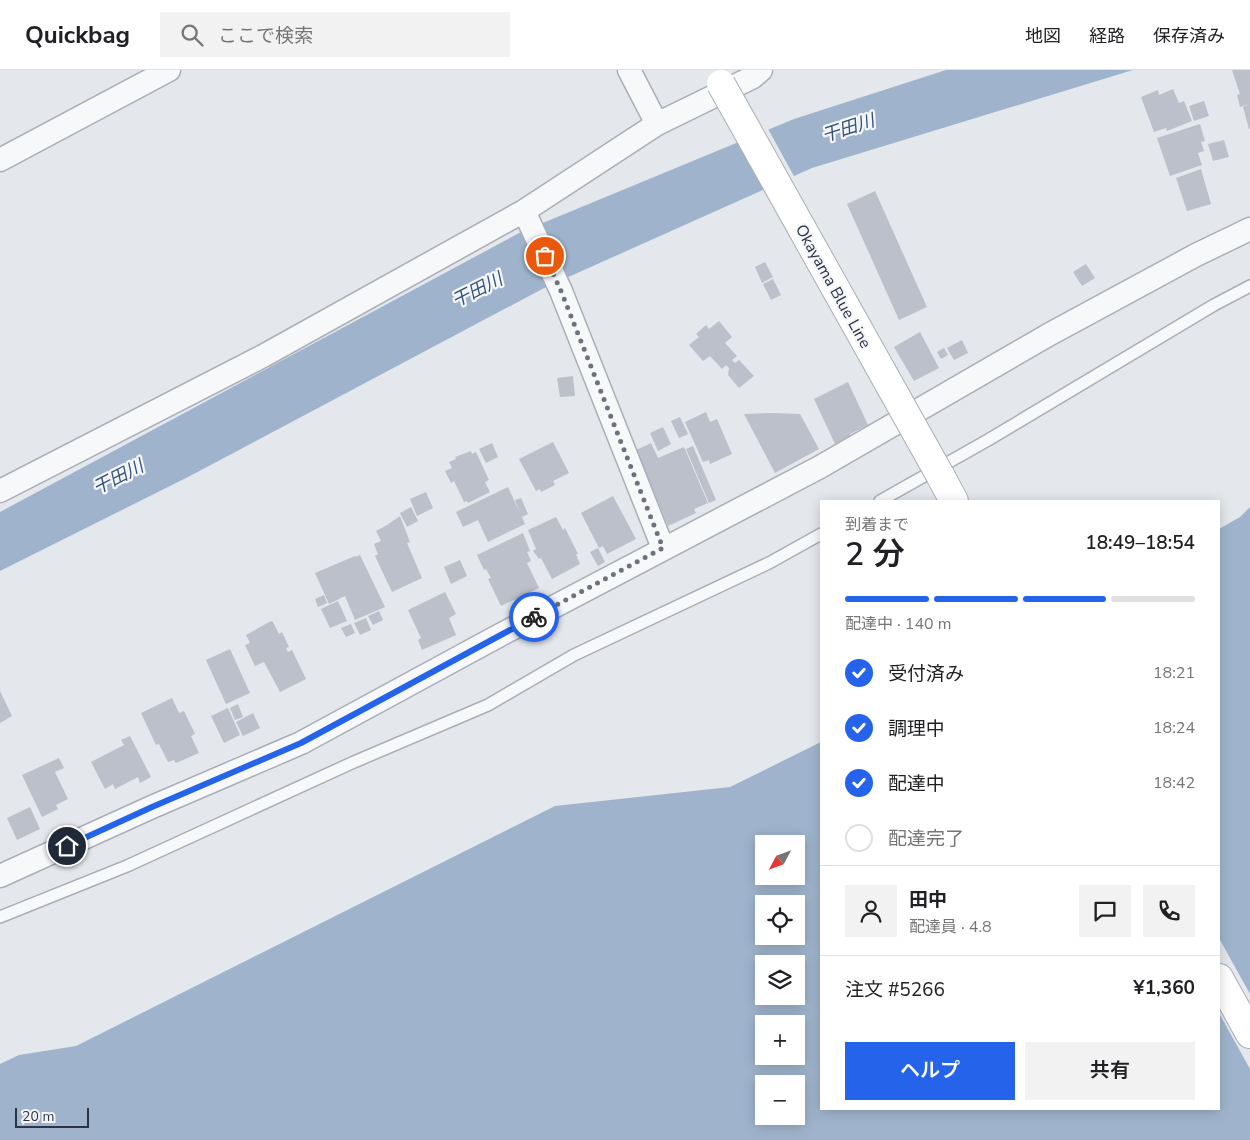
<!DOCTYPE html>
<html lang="ja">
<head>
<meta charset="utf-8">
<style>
	:root { --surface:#fff; --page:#f2f2f2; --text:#202124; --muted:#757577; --line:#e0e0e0; --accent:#2563eb }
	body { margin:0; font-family:"Nunito Sans","Noto Sans JP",sans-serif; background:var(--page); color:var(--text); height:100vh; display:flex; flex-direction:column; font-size:19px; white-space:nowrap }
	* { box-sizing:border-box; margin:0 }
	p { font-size:16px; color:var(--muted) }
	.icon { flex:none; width:28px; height:28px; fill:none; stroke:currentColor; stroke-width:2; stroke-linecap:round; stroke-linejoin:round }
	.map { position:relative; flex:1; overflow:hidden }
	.details { position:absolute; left:820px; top:430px; width:400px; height:610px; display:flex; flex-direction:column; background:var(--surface); border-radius:0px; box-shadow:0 2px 12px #0003 }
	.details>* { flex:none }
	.needle { width:32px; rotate:229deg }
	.fabs { position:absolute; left:755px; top:765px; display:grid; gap:10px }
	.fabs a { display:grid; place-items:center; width:50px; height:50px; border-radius:0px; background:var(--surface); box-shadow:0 2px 12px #0003; font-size:25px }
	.scale { position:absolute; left:15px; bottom:12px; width:74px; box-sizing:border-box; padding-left:5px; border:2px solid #2b3445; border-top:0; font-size:14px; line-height:18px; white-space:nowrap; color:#2b3445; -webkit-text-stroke:4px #f4f6f9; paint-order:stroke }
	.pin { position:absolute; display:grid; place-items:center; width:42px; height:42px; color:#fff; margin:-21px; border:2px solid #fff; border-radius:50%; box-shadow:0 1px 5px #0007 }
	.courier { position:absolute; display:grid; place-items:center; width:50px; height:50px; margin:-25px; border:4px solid #2563eb; border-radius:50%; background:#fff; color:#222; box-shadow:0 1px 6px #0007 }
	.head em { font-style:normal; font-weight:600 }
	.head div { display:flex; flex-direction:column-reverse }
	.head { display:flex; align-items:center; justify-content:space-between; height:85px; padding:0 25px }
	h1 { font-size:32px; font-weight:600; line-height:38px }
	.bar { display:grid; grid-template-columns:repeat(4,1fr); gap:8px 5px; align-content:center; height:60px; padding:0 25px }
	.bar i { height:6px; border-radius:4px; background:var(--line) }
	.bar .active { background:var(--accent) }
	.bar p { grid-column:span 4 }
	.line { display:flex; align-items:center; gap:12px; padding:0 25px; border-top:1px solid var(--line) }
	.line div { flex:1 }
	.round { display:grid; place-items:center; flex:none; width:52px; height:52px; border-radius:0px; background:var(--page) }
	ol { padding:0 25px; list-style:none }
	li { display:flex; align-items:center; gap:15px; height:55px }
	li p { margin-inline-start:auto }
	li .icon { padding:5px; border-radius:50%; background:var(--accent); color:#fff; stroke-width:4 }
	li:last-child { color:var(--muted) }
	li i { width:28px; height:28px; border:2px solid var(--line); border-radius:50% }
	.action { display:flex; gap:10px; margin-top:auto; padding:10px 25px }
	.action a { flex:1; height:58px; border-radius:0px; background:var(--accent); color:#fff; font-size:20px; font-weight:600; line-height:58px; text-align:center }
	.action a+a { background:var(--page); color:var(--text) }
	header { display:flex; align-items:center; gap:30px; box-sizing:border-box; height:70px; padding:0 25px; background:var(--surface); border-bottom:1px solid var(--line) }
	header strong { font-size:24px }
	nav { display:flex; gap:28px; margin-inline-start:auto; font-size:18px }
	.search { width:350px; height:45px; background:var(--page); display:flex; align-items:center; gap:12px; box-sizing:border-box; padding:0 18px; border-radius:0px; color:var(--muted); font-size:19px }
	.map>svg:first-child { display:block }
	.water { fill:#9fb4cc; fill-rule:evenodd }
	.pier { fill:#e4e7ec }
	.building { fill:#bbc0ca }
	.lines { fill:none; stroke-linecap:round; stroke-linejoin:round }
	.lane-casing { stroke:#a9aeb7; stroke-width:14 }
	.street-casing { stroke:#a9aeb7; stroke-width:25 }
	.secondary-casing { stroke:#a9aeb7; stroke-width:30 }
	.lane { stroke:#f7f8fa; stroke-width:11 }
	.street { stroke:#f7f8fa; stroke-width:22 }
	.secondary { stroke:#fff; stroke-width:28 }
	.secondary-bridge-casing { stroke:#a9aeb7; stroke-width:30; stroke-linecap:butt }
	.secondary-bridge { stroke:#fff; stroke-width:28 }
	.done { stroke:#6c737f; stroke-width:5; stroke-dasharray:0 9 }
	.route { stroke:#2563eb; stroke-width:6 }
	.labels { text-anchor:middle; stroke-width:4.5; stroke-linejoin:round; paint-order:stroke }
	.street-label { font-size:16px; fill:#2b3445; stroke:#f4f6f9 }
	.water-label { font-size:18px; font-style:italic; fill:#34527a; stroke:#f4f6f9 }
</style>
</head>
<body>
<header>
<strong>Quickbag</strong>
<div class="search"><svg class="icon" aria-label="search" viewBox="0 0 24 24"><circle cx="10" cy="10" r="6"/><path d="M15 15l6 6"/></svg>ここで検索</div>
<nav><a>地図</a><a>経路</a><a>保存済み</a></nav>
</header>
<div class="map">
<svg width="1250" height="1070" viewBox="0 0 1250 1070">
	<rect width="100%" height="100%" fill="#e4e7ec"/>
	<path class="water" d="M946,0H1133L812,98L546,217L188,407L0,501V442L521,162L794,49Z
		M1250,437V1070H0V994L19,985L76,976L555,736L730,717L821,672V1039H1219V459L1240,447ZM764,774H796V806H764ZM764,834H796V866H764ZM764,894H796V926H764ZM764,954H796V986H764ZM764,1014H796V1046H764Z"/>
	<path class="pier" d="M767,57L795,108L766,122L738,69Z
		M1219,868L1250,924V999L1219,943Z"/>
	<path class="building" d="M1232,0H1250V34L1240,37L1237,25L1240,24Z
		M1173,19L1179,33L1184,31L1192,51L1167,61L1166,58L1154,62L1141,27L1158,20L1159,25Z
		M1204,31L1209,46L1194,51L1189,36Z
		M1250,34V59H1249L1243,37Z
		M1200,54L1205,71L1201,72L1204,81L1198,83L1202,95L1170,106L1157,68Z
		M1224,70L1229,87L1213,91L1208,74Z
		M1201,99L1211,134L1187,141L1176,108Z
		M875,121L927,237L899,250L847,134Z
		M765,192L773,207L762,213L755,197Z
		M1086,194L1095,208L1082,216L1073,202Z
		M773,209L781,225L771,230L763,214Z
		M719,251L732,267L725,273L737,286L732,290L735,293L739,290L754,306L739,318L728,305L729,298L726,295L722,299L710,286L703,291L689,275L699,267L696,264L706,255L709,259Z
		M920,262L939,298L914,311L894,277Z
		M962,270L968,283L954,290L947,278Z
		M944,278L948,285L941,289L937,282Z
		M573,306L575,326L560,327L557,308Z
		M848,312L868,355L850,364L851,367L835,374L814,329Z
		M706,342L710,352L717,349L732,384L710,394L709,390L703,392L685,352Z
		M772,343L800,344L819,379L775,403L744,344Z
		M680,347L688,364L679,368L671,351Z
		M663,357L671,374L658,381L650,363Z
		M553,372L569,403L553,411L555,415L541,422L540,419L536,421L519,389Z
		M492,373L498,387L486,393L479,379Z
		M651,373L658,388L684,377L708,433L694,439L696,443L668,456L636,380Z
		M693,376L716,430L709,433L686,379Z
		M471,381L472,384L476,382L489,410L485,412L490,422L468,433L467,431L464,432L454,411L451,413L445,401L452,398L449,392L456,389L455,387Z
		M508,417L520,443L515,430L521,428L528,444L522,447L525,454L488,472L478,450L463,457L456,442Z
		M426,422L433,438L417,446L410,429Z
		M613,426L636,469L607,484L603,476L599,478L581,443Z
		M411,437L418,451L407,457L400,443Z
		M400,446L410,472L407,473L422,508L392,522L375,486L378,484L374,474L381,471L376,461L387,455Z
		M556,447L563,460L565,458L578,484H576L580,494L552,509L541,488L539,489L533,481L536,479L528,460Z
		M523,463L530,481L527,482L531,491L527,493L539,518L501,536L488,509L491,508L486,499L484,500L477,485Z
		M598,478L605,492L598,496L590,482Z
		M360,485L385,537L355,550L345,526L329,534L315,503L355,486V487Z
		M460,490L467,506L451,514L444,497Z
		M445,522L456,544L449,548L456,565L422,580L418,570L421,568L408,540Z
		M324,525L327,533L318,537L315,529Z
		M338,531L347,551L330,558L321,539Z
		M379,541L383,550L373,555L368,546Z
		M366,548L371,560L360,565L354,553Z
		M271,551L273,552L279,564L282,562L289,577L286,578L288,582L292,580L306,609L280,622L264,592L255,596L245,575L250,573L246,565Z
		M351,554L355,563L346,567L341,558Z
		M230,579L250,623L226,634L206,590Z
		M0,621L12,646L0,653Z
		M172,628L179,643L184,641L195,664L191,666L199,683L176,693L174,690L168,692L159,674L156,675L141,643Z
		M238,634L243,647L235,650L230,638Z
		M228,638L240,665L224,673L211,646Z
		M253,643L260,658L243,666L236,652Z
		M130,666L151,707L140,713L138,707L115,719L113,714L105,719L91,692L124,675L121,670Z
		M59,688L64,698L55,702L68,729L56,735L58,739L42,747L22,705Z
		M30,737L40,759L17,770L7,748Z"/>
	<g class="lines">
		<g class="lane-casing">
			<path id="lane" d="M880,431L988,370L1214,235L1250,216
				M0,847L127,796L354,692L488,635L574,585L769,493L821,464"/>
		</g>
		<g class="street-casing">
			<path id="street" d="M629,0L657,54
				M0,90L169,0
				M524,141L561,221L663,478
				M0,421L263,286L524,141L657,54L753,7L761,0
				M0,806L152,737L301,673L502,564L820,397L1050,264L1196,185L1250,159"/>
		</g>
		<g class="secondary-casing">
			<path id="secondary" d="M940,405L954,431
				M1219,908L1250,964"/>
		</g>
		<use href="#lane" class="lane"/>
		<use href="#street" class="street"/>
		<use href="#secondary" class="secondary"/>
		<g class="secondary-bridge-casing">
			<path id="secondary-bridge" d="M721,14L940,405"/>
		</g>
		<use href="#secondary-bridge" class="secondary-bridge"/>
	</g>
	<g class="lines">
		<path class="done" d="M534,547L663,478L561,221L545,186"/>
		<path class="route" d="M67,776L152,737L301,673L534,547"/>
	</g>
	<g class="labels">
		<g class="street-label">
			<text transform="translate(834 216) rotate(61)" y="6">Okayama Blue Line</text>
		</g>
		<g class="water-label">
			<text transform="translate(848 58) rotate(-18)" y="6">干田川</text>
			<text transform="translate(477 220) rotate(-27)" y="6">干田川</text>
			<text transform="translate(118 407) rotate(-27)" y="6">干田川</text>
		</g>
	</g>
</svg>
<div class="fabs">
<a><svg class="needle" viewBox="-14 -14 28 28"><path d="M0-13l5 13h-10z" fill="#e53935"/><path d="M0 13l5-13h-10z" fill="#757577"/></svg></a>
<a><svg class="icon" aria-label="locate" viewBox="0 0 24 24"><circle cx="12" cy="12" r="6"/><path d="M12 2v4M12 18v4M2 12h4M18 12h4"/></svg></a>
<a><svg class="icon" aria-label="layers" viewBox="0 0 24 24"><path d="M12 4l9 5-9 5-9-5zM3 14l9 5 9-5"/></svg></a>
<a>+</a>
<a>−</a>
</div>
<div class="scale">20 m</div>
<div class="pin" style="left:545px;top:186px;background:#ea580c"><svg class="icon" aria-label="bag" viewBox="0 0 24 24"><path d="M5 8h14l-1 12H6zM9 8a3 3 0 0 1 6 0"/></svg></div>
<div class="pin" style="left:67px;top:776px;background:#1f2937"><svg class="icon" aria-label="home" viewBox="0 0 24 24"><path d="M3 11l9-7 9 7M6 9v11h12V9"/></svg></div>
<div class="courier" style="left:534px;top:547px"><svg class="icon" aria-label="bike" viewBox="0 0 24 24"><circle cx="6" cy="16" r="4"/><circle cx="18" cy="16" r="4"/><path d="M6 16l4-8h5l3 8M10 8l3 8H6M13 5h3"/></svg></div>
<section class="details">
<div class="head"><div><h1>2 分</h1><p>到着まで</p></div><em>18:49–18:54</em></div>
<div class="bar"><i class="active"></i><i class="active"></i><i class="active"></i><i></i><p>配達中 · 140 m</p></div>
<ol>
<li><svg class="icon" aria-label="check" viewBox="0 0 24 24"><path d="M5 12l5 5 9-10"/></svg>受付済み<p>18:21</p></li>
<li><svg class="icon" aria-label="check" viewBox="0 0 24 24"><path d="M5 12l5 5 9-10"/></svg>調理中<p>18:24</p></li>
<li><svg class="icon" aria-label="check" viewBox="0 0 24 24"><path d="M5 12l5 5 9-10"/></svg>配達中<p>18:42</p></li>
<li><i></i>配達完了</li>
</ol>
<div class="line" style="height:90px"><a class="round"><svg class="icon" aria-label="person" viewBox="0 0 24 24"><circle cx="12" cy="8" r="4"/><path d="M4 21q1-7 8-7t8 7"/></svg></a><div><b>田中</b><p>配達員 · 4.8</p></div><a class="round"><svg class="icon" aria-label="chat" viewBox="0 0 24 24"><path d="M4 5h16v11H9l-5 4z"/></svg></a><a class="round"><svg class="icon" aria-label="phone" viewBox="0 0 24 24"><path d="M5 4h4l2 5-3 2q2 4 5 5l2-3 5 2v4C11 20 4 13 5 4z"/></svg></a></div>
<div class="line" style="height:65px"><div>注文 #5266</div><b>¥1,360</b></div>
<div class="action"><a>ヘルプ</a><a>共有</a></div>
</section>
</div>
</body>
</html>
